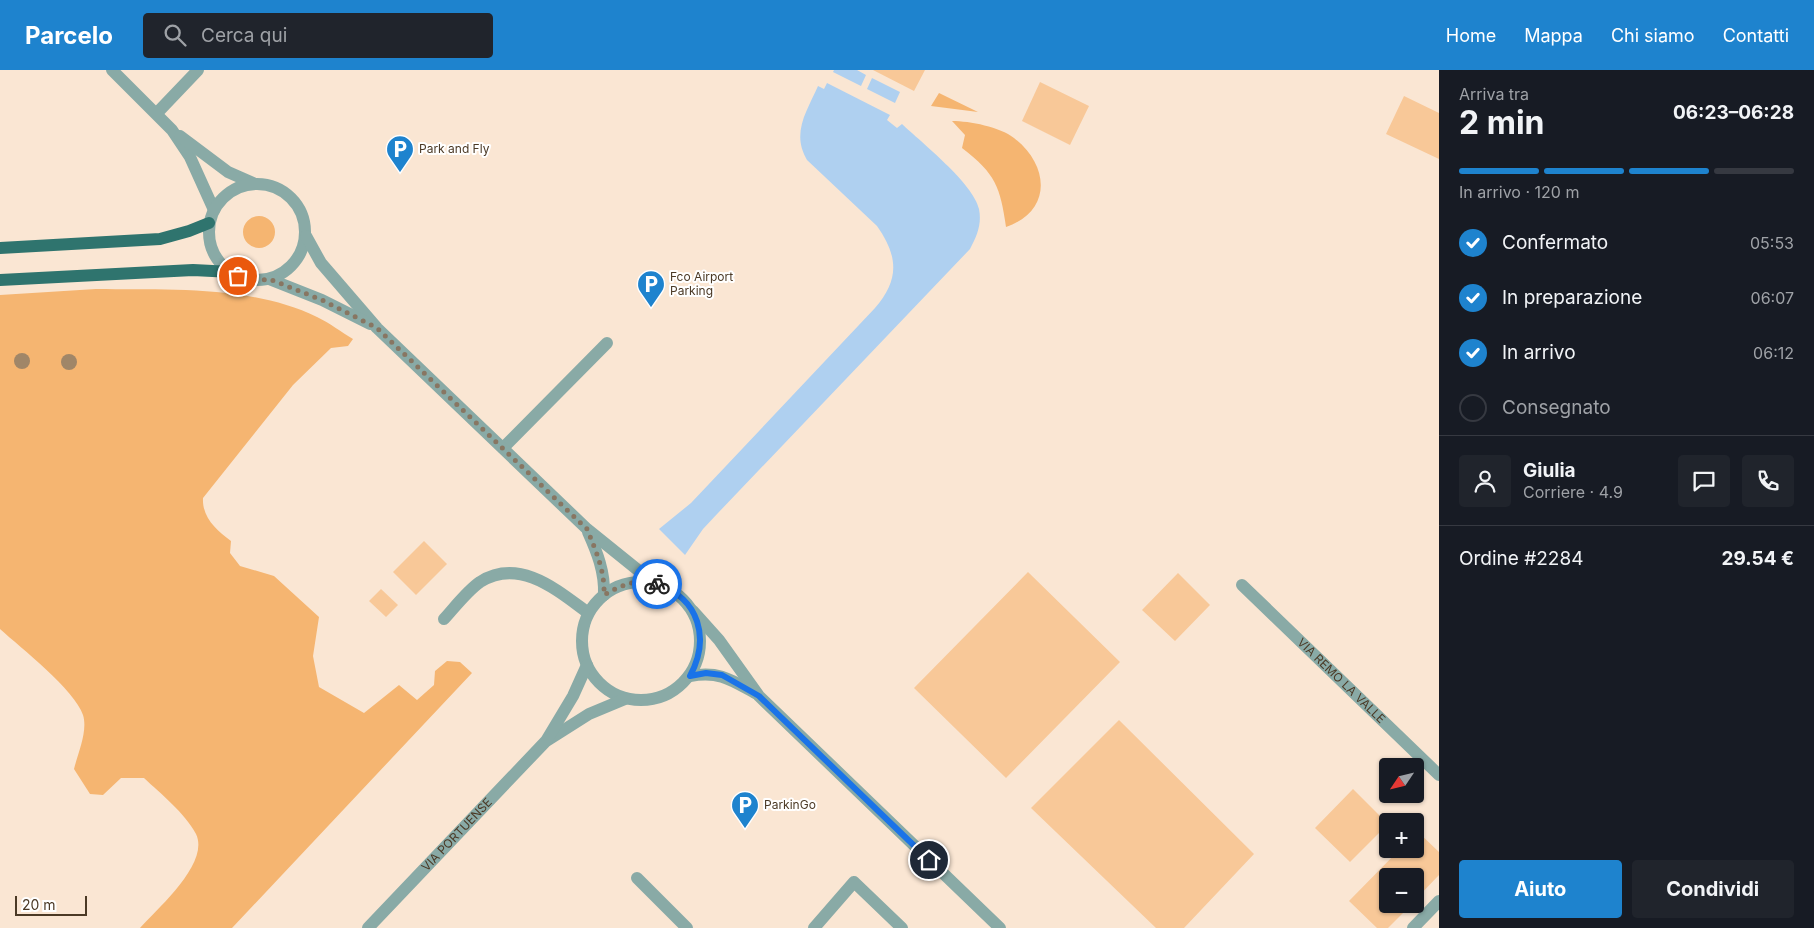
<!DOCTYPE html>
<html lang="it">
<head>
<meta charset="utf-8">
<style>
	:root { --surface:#171b24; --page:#20242c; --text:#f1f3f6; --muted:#9ea1a6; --line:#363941; --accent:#1e83ce }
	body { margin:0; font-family:Inter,sans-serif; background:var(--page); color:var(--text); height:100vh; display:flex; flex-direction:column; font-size:19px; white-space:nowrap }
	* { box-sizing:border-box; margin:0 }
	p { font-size:16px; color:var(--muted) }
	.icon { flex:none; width:28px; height:28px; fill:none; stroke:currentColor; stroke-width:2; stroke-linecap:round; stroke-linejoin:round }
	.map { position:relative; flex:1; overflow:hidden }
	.drawer { display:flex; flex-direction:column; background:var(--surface); width:375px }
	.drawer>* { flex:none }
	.needle { width:32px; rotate:235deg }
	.fabs { position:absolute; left:1379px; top:688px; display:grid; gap:10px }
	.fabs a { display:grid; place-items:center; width:45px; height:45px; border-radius:5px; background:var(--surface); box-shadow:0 1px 4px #0004; font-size:25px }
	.scale { position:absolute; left:15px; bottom:12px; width:72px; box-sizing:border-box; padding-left:5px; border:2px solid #4b3925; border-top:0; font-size:14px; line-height:18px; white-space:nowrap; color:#4b3925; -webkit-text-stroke:4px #fff; paint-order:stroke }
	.pin { position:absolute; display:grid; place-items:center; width:42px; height:42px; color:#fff; margin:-21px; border:2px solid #fff; border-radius:50%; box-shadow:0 1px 5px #0007 }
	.courier { position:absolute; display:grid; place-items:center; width:50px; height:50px; margin:-25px; border:4px solid #1a73e8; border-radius:50%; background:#fff; color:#222; box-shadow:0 1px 6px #0007 }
	.head em { font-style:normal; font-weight:700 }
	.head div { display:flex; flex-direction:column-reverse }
	.head { display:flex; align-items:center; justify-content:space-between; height:85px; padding:0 20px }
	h1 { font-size:32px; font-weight:700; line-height:38px }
	.bar { display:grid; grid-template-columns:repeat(4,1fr); gap:8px 5px; align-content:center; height:60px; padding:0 20px }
	.bar i { height:6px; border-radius:4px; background:var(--line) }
	.bar .current { background:var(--accent) }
	.bar p { grid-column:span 4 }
	.line { display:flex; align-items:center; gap:12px; padding:0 20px; border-top:1px solid var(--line) }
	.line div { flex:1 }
	.round { display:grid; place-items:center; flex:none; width:52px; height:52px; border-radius:5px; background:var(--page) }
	ol { padding:0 20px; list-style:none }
	li { display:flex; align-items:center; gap:15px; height:55px }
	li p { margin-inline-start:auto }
	li .icon { padding:5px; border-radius:50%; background:var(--accent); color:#fff; stroke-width:4 }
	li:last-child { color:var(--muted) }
	li i { width:28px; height:28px; border:2px solid var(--line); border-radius:50% }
	.button { display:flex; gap:10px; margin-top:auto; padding:10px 20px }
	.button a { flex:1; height:58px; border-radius:5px; background:var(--accent); color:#fff; font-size:20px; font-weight:700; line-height:58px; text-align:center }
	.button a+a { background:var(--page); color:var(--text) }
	header { display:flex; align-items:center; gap:30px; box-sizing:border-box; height:70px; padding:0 25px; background:var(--accent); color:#fff }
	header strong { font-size:24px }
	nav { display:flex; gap:28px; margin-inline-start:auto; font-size:18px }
	.search { width:350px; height:45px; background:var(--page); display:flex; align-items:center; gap:12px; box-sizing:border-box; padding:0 18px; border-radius:5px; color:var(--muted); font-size:19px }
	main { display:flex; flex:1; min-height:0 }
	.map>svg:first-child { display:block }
	.green { fill:#f5b571 }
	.water { fill:#afd0f0 }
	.building { fill:#f8c898 }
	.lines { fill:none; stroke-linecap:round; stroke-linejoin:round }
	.service { stroke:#89aaa6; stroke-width:12 }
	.minor { stroke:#89aaa6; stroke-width:12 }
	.tertiary { stroke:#89aaa6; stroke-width:12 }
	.primary { stroke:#2f746e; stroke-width:12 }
	.tree { fill:#a08668 }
	.done { stroke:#887662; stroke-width:5; stroke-dasharray:0 9 }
	.route { stroke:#1a73e8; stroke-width:6 }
	.labels { text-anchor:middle; stroke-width:4; stroke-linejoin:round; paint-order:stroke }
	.poi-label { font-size:12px; fill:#4b3925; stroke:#fff; text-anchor:start }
	.street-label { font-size:12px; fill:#4b3925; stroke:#fff }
</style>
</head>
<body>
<header>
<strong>Parcelo</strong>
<div class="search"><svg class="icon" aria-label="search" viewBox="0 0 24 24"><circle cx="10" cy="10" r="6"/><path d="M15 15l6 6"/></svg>Cerca qui</div>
<nav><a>Home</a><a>Mappa</a><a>Chi siamo</a><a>Contatti</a></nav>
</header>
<main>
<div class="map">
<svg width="1439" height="858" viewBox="0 0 1439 858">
	<rect width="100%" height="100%" fill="#fae6d3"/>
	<path class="green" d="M939,23L978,42L931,36Z
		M952,51C970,51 1000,57 1014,68C1050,96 1052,141 1006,157C1000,117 996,104 962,78L965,65Z
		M243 162a16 16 0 1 1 32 0a16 16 0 1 1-32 0Z
		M96,219C168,220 251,215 317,247C330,253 341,262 353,269L348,276L331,278L293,315L203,428C202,447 216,460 231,471L230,483L240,496L274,506L319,547L313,586L319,617L364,643L399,615L417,630L434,615L435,601L447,591L460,592L472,603L232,858H140C158,838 210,793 196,764C185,743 161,724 144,708H121L103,725L90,724L74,699C78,683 88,661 83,645C75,620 21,578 0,559V225Z"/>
	<path class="water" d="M834,0H857L866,5L861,16L833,2Z
		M872,8L900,22L895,33L867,19Z
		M827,13L890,45L887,50L897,58L902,54C921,72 974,114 979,139C982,154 977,166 970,179L718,443L703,459L685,485L659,459L691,433L875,238C900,209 898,186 877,156L807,90C791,63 807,41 818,16L824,19Z"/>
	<path class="building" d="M873,0H925L914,21Z
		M1040,12L1089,36L1070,75L1022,51Z
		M1404,26L1439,43V89L1386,64Z
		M424,471L447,494L416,525L393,502Z
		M1028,502L1120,592L1006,708L914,618Z
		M1178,503L1210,535L1175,571L1142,540Z
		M381,519L398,535L386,547L369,531Z
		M1119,650L1254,784L1184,858H1156L1031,738Z
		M1353,719L1388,754L1350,792L1315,758Z
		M1417,761L1439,782V805L1415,830V806H1388V834H1412L1388,858H1377L1349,831L1400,779H1415V763Z"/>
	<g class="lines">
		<path class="service" d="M157,43L198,0
			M503,378L607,273
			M444,549C455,537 467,521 480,512C519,487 557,520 587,542
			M637,808L687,858
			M814,858L854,812L902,858"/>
		<g class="minor">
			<path id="s1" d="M1242,515L1439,705"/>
			<path d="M1413,858L1439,831"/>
		</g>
		<g class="tertiary">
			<path d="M112,0L172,60L190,87L214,140"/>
			<path d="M180,66L228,102L253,113"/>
			<circle cx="257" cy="162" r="48"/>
			<path d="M306,166L321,193L377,258L587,459L654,513"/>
			<path d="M269,209L322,230L370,254"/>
			<path d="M588,462C597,482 605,502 604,525"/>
			<circle cx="641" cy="571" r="59"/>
			<path d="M693,541L719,570L759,626L1000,858"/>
			<path d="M690,606C719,601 730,609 755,623"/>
			<path d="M548,670L589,644L625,629"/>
			<path id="s2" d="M368,858L546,671L573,626L587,595"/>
		</g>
		<path class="primary" d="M0,178L160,169L189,161L209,153
			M0,210L193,200L232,202"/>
	</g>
	<g class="tree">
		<circle cx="22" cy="291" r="8"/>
		<circle cx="69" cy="292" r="8"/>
	</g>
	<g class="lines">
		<path class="done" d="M238,206L258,211L269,209L322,230L377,258L587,459C596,481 605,501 604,525C621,515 638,508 657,514"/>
		<path class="route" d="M657,514C700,529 710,569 690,606L706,603L722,605L759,626L929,790"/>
	</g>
	<defs>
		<g id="parking-pin" transform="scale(1.4375)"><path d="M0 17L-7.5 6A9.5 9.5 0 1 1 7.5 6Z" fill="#1e83ce" stroke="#fff"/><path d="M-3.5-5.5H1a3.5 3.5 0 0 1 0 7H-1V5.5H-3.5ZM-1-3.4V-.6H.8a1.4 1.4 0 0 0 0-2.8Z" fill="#fff"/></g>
	</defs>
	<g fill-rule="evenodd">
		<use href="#parking-pin" x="400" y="79"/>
		<use href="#parking-pin" x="651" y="214"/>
		<use href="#parking-pin" x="745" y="735"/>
	</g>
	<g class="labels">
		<g class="poi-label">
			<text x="419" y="83">Park and Fly</text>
			<text x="670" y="211">Fco Airport<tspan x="670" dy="14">Parking</tspan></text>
			<text x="764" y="739">ParkinGo</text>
		</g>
		<g class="street-label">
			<text dy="4" stroke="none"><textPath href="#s1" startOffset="138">VIA REMO LA VALLE</textPath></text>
			<text dy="4" stroke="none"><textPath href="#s2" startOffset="129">VIA PORTUENSE</textPath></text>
		</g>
	</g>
</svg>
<div class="fabs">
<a><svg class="needle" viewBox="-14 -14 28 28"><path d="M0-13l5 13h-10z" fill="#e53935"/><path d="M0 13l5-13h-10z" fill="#9ea1a6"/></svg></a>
<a>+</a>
<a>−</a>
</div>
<div class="scale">20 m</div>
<div class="pin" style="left:238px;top:206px;background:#ea580c"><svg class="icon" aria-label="bag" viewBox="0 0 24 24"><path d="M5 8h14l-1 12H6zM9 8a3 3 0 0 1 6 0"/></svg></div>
<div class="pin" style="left:929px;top:790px;background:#1f2937"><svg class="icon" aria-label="home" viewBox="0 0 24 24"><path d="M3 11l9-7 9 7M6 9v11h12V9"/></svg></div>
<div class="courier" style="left:657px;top:514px"><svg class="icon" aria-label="bike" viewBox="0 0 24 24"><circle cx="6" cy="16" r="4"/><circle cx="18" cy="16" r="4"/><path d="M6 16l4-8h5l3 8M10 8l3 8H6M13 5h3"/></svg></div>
</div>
<section class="drawer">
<div class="head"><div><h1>2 min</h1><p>Arriva tra</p></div><em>06:23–06:28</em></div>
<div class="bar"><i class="current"></i><i class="current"></i><i class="current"></i><i></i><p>In arrivo · 120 m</p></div>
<ol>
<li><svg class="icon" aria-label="check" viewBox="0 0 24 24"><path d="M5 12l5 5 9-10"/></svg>Confermato<p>05:53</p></li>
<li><svg class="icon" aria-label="check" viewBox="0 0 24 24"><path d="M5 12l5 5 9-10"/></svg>In preparazione<p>06:07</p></li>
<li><svg class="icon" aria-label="check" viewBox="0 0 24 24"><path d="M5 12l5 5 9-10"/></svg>In arrivo<p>06:12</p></li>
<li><i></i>Consegnato</li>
</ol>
<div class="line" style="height:90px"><a class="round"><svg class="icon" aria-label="person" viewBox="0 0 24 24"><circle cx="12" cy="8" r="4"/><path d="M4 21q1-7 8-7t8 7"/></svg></a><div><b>Giulia</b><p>Corriere · 4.9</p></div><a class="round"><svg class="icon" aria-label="chat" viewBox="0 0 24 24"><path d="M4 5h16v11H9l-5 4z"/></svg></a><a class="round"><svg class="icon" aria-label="phone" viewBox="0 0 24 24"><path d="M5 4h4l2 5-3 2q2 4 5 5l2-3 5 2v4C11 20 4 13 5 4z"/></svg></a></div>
<div class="line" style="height:65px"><div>Ordine #2284</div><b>29.54 €</b></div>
<div class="button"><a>Aiuto</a><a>Condividi</a></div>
</section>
</main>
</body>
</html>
